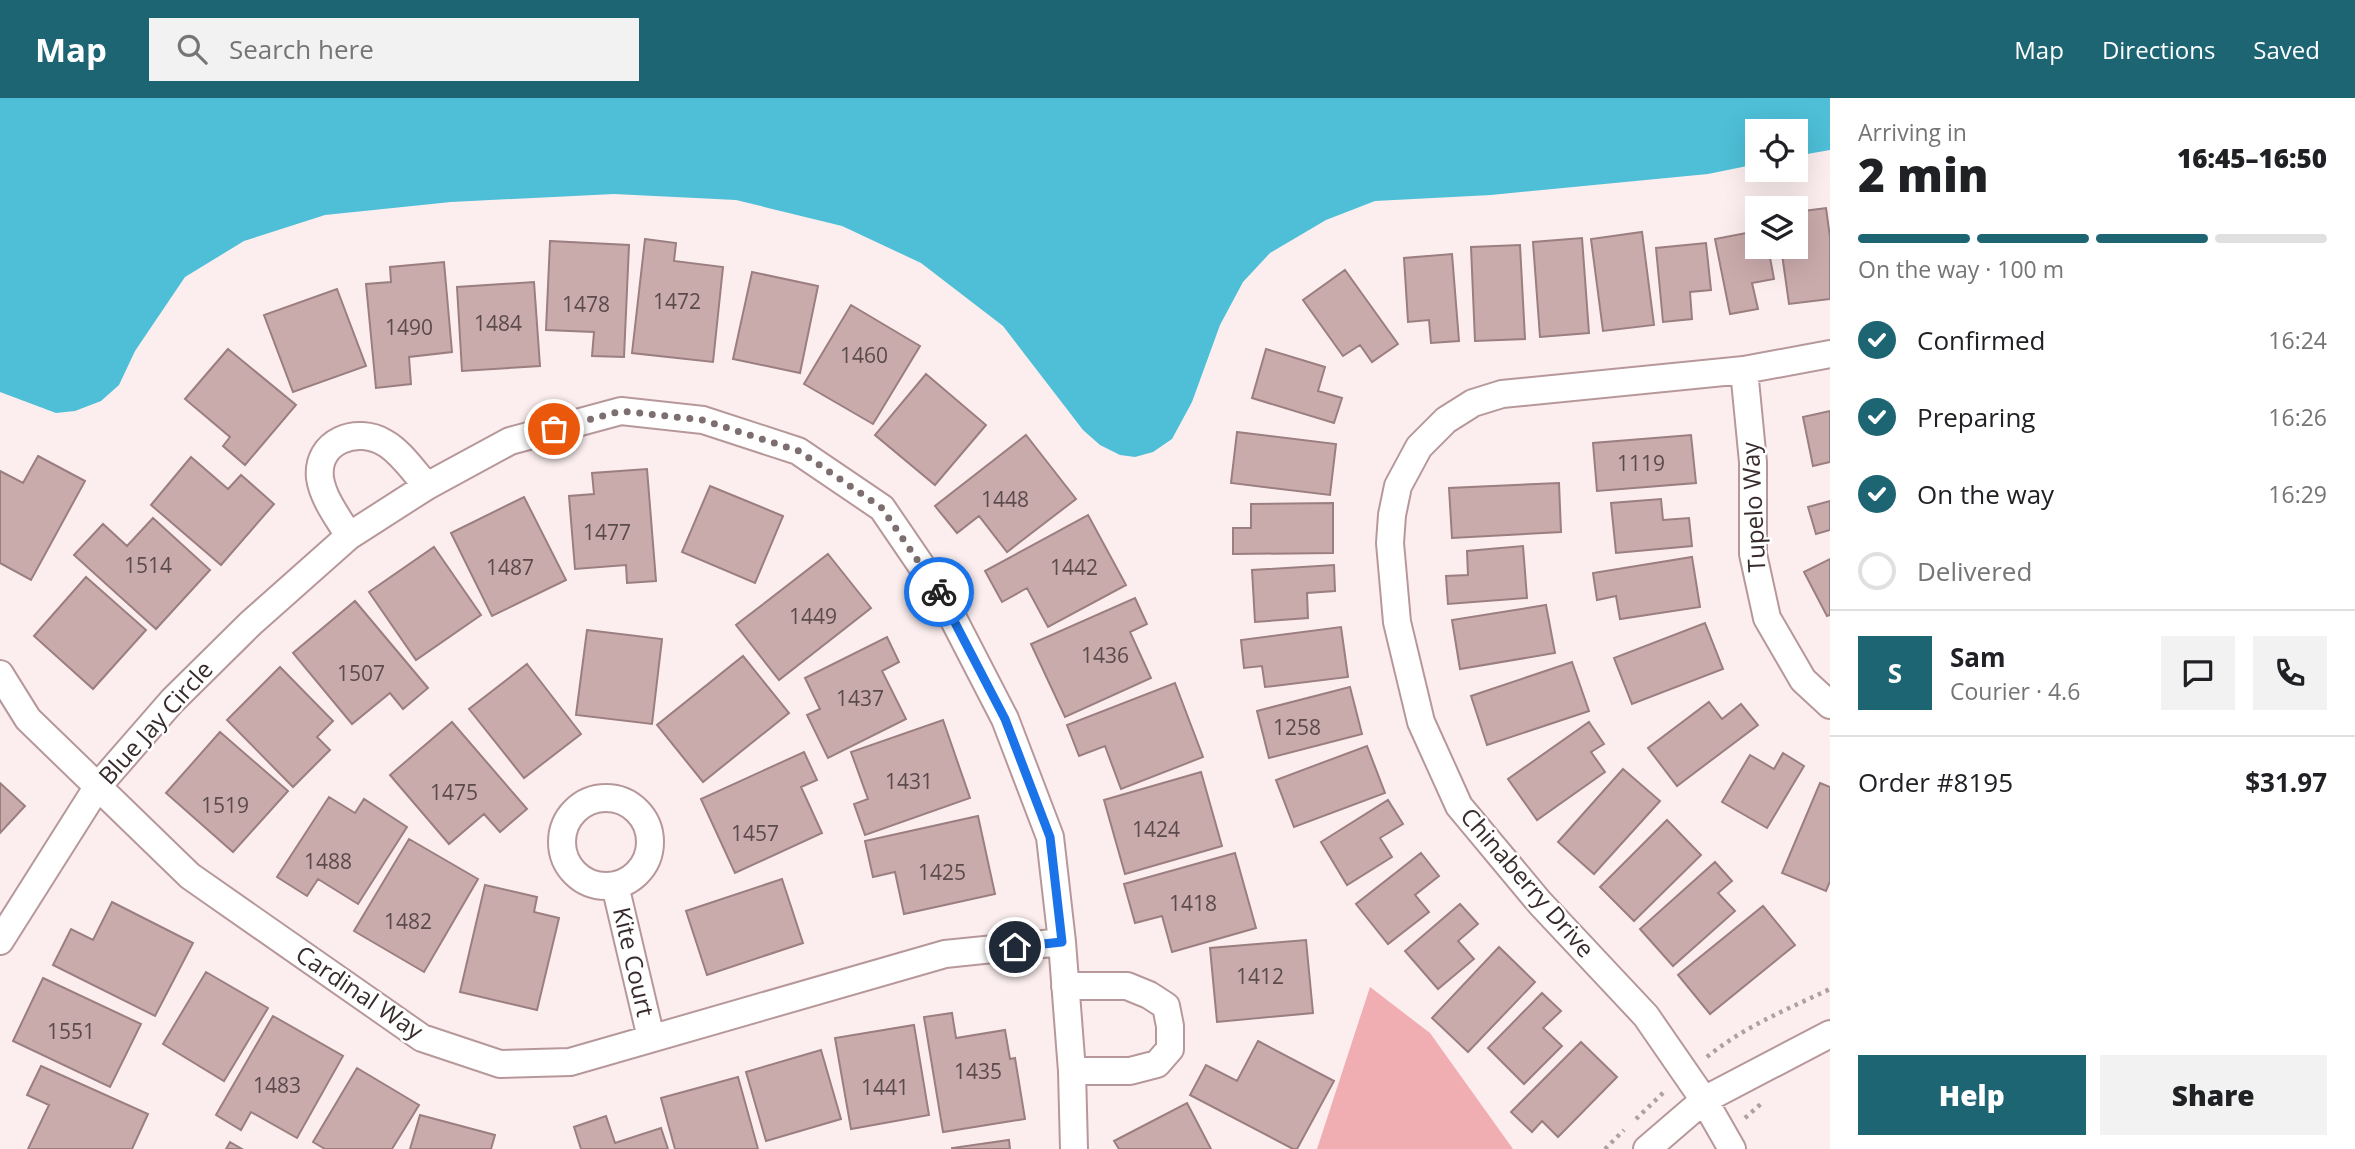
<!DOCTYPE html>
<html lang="en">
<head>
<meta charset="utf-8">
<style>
	:root { --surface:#fff; --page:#f2f2f2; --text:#202124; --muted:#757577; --line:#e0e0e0; --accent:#1d6573 }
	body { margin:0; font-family:"Open Sans",sans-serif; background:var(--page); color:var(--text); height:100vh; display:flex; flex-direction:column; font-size:26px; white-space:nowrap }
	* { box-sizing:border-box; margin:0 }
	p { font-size:23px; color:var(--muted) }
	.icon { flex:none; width:38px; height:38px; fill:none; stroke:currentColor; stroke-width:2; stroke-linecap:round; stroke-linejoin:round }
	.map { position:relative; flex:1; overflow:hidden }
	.drawer { display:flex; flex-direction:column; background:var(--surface); width:525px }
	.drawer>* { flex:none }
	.controls { position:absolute; left:1745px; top:21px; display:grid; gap:14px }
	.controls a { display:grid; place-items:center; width:63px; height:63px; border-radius:0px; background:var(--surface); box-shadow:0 7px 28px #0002; font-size:35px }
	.pin { position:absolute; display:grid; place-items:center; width:60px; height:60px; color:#fff; margin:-30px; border:4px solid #fff; border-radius:50%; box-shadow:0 2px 7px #0007 }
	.courier { position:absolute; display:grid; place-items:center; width:70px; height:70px; margin:-35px; border:5px solid #1a73e8; border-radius:50%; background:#fff; color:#222; box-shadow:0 2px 9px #0007 }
	.overview em { font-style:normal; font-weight:800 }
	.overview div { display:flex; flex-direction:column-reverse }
	.overview { display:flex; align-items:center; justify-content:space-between; height:119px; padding:0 28px }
	h1 { font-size:46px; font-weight:800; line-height:52px }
	.bar { display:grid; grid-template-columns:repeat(4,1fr); gap:10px 7px; align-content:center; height:84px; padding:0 28px }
	.bar i { height:9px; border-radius:5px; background:var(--line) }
	.bar .selected { background:var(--accent) }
	.bar p { grid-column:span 4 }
	.line { display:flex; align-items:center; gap:18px; padding:0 28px; border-top:2px solid var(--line) }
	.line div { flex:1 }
	.round { display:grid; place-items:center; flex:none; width:74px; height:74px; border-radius:0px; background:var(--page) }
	ol { padding:0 28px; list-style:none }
	li { display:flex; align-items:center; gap:21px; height:77px }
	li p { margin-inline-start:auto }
	li .icon { padding:7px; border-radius:50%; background:var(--accent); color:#fff; stroke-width:4 }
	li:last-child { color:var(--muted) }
	li i { width:38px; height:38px; border:4px solid var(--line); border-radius:50% }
	.primary-button { display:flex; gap:14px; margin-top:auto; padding:14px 28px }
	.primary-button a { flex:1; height:80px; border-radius:0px; background:var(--accent); color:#fff; font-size:28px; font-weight:800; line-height:80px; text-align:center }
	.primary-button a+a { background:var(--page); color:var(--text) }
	header { display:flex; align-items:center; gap:42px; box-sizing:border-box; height:98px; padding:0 35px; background:var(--accent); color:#fff }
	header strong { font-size:33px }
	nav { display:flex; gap:38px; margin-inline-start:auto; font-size:24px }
	.search { width:490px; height:63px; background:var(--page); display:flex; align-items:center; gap:18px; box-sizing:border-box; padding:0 24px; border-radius:0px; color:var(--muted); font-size:26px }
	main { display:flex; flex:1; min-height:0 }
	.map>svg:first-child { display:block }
	.green { fill:#f0aeb2 }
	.water { fill:#4ebfd7 }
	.building { fill:#caabac; stroke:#9b7e7f; stroke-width:2 }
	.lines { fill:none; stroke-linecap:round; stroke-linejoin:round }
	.street-casing { stroke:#b7989a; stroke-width:30 }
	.path { stroke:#ada0a1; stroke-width:4.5; stroke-dasharray:3.5 5; stroke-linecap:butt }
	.street { stroke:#fff; stroke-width:26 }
	.done { stroke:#7d6f70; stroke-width:7; stroke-dasharray:0 12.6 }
	.route { stroke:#1a73e8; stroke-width:9 }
	.labels { text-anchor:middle; stroke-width:5; stroke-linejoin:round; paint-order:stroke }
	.number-label { font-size:21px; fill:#5c4b4c }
	.street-label { font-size:24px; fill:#382b2c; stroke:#fff }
</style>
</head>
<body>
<header>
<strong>Map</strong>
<div class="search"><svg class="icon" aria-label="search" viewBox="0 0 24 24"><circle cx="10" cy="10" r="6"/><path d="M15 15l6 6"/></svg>Search here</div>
<nav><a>Map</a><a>Directions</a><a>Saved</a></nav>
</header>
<main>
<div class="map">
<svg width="1830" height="1051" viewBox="0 0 1830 1051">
	<rect width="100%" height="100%" fill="#fceeef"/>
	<path class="green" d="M1370,889L1430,935L1513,1051H1317Z"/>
	<path class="water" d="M0,0H1830V52L1796,58V33H1757V66L1708,76L1491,97L1375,103L1326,122L1270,155L1243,184L1220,227L1192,304L1172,341L1153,354L1135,359L1120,357L1100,347L1083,332L1003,228L921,165L842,128L736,102L614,96L451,104L325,117L244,143L185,179L135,253L119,287L101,303L75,313L56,315L0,294Z"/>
	<path class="building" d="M1826,110L1830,139V201L1789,206L1781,149H1796V114Z
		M1757,133V149H1768L1774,181L1752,185L1758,211L1730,216L1715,141Z
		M1642,134L1654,227L1603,233L1591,141Z
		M1582,140L1589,235L1540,239L1533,144Z
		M645,141L676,145L674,163L723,169L713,264L632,255Z
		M550,143L629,147L624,259L592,258L594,234L546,232Z
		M1706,145L1711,192L1690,194L1692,221L1663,224L1656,150Z
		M1520,147L1525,241L1475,243L1471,149Z
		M1452,156L1459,243L1431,245L1429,222L1408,224L1404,160Z
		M444,164L452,254L409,259L411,286L376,290L366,186L391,184L390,169Z
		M1345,172L1398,246L1372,264L1360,247L1343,258L1303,202Z
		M752,174L818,188L800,275L733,261Z
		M534,184L540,268L462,273L457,189Z
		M337,191L366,268L293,294L264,217Z
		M851,207L920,248L873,326L804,286Z
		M228,251L296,307L245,367L223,348L230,339L185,301Z
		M1266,251L1325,269L1318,293L1342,300L1334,325L1252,300Z
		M926,276L986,327L935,387L875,337Z
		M1830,313V364L1813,368L1803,319Z
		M1237,334L1336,346L1330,397L1231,385Z
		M1026,337L1076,401L1007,454L979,418L957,435L935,408Z
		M1691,337L1696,385L1597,393L1593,345Z
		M38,358L85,383L31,482L0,465V373L23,385Z
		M191,359L228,391L241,377L274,406L221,467L151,407Z
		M647,371L656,483L627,485L626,467L575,471L569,398L594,396L592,375Z
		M1559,385L1561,434L1452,440L1449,390Z
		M710,388L783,418L755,485L682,454Z
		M524,399L566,482L492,518L451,435Z
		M1661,401L1663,422L1689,420L1692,448L1616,455L1611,405Z
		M1830,403V432L1816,436L1808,409Z
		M1333,405V455L1233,456V430H1251V406Z
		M1088,417L1126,487L1048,529L1027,490L1002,504L985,473Z
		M153,420L210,472L156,531L74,457L103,426L127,448Z
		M1523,448L1527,500L1448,506L1446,478L1468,477L1467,453Z
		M434,449L481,517L416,562L369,494Z
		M828,456L871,510L779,582L736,527Z
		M1692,459L1700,509L1620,521L1616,498L1597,502L1593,475Z
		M1830,461V517L1827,518L1804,474Z
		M1334,467L1335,493L1307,495L1308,520L1255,524L1252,472Z
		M86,479L146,532L93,591L34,538Z
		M1135,500L1147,526L1130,534L1151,580L1065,619L1031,546Z
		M355,503L428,590L403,611L390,595L352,626L293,555Z
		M1546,507L1555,555L1460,571L1452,522Z
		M1705,525L1723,571L1632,606L1614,560Z
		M1341,529L1348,579L1265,589L1262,568L1244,570L1241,542Z
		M587,532L662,541L652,626L576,617Z
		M887,539L899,564L882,573L906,621L828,660L807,617L820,611L805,580Z
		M743,558L789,615L703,684L657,627Z
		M1572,564L1589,613L1487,647L1471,598Z
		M527,566L581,636L524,680L469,611Z
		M280,569L333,623L317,639L330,652L293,689L227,622Z
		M1175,585L1203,659L1121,691L1105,648L1079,658L1067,627Z
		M1350,589L1362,636L1269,660L1257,613Z
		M1709,604L1722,621L1741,606L1758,627L1677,688L1648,650Z
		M943,622L970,700L865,737L854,706L868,701L851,654Z
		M452,624L527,711L500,734L484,716L449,746L390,677Z
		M1589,624L1604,646L1591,654L1605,674L1537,722L1508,681Z
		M220,634L288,693L233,754L166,695Z
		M1367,648L1385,695L1294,729L1276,682Z
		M804,654L817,682L801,689L822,735L735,775L701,701Z
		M1783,655L1804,668L1767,730L1722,704L1750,657L1774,671Z
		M1623,671L1660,703L1594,776L1558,744Z
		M1201,674L1222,748L1125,776L1104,702Z
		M0,685L25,708L0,735Z
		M1820,685L1830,689V783L1826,793L1782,775Z
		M329,699L355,715L364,701L407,729L358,806L318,781L307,798L277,779Z
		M1388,702L1403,726L1380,740L1392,759L1347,787L1321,744Z
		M978,718L995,796L904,816L895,774L873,779L865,743Z
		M1667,722L1701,757L1634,823L1600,789Z
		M409,741L478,781L424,874L354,833Z
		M1235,755L1256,830L1172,854L1162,818L1135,825L1124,786Z
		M1421,755L1439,778L1415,797L1429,814L1388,846L1356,806Z
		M1715,764L1732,783L1718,795L1735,813L1673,868L1640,831Z
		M782,781L803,845L707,877L686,813Z
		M485,787L537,799L534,814L559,820L537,912L460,894Z
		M112,804L193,845L155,918L53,867L71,831L93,842Z
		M1460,806L1478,826L1458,843L1474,861L1438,891L1405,853Z
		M1763,808L1795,847L1710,916L1678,877Z
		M1306,842L1313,915L1217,924L1210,850Z
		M1499,849L1535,884L1468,954L1432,920Z
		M206,874L268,910L224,983L163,946Z
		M43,880L141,926L110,989L13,943Z
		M1542,895L1561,913L1543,930L1562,948L1524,986L1488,950Z
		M952,915L956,940L1005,932L1010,961L1015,960L1025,1021L943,1034L924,919Z
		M273,918L343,958L297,1040L251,1014L241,1032L216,1017Z
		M914,927L929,1017L851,1031L835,940Z
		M1258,943L1334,983L1297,1051H1293L1190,997L1206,967L1237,983Z
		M1581,944L1617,979L1558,1039L1542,1023L1532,1034L1511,1014Z
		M821,952L841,1021L766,1043L746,974Z
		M41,968L148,1016L132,1051H28L49,1007L27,997Z
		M357,970L419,1007L392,1051H325L313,1044Z
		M738,979L758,1051H675L661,1000Z
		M1187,1005L1211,1051H1119L1114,1043Z
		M420,1017L495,1037L491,1051H410Z
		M606,1018L615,1045L661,1030L668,1051H581L574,1029Z
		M1009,1042L1010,1051H952V1050Z
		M230,1044L242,1051H226Z"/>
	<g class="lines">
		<g class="street-casing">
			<path id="street" d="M1744,272L1753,364V456L1767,520L1803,582L1830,607
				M349,438C339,421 323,401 320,380C316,343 357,328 385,345C401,354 414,374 427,388
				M0,576L28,621L190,778L422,940L500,966L570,964L945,856L1062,844
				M562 744a44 44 0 1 1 88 0a44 44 0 1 1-88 0Z
				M615,787L651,940
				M0,843L98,688L172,603L251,525L349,438L427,388L510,343L621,313L703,322L798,353L882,410L940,495L1005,621L1050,739L1062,844L1072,973L1074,1051
				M1065,888H1127L1149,897L1166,908L1170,928V951L1157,966L1130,973H1072
				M1647,1051L1704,1002L1830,936
				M1732,1051L1704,1002L1646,918L1540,805L1459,708L1421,624L1397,524L1390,445L1392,417L1398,388L1419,349L1446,322L1473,305L1502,296L1744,272L1830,256"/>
		</g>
		<path class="path" d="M1707,959C1743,929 1788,911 1830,891
			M1745,1020L1762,1005
			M1636,1021L1665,993
			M1605,1051L1624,1032"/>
		<use href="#street" class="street"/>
	</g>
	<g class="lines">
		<path class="done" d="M554,331L621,313L703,322L799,353L882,410L939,494"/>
		<path class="route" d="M939,494L1005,621L1050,739L1062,844L1015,849"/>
	</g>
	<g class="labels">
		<g class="number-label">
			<text x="677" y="211">1472</text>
			<text x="586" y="214">1478</text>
			<text x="498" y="233">1484</text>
			<text x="409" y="237">1490</text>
			<text x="864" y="265">1460</text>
			<text x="1641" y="373">1119</text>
			<text x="1005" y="409">1448</text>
			<text x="607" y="442">1477</text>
			<text x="148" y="475">1514</text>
			<text x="510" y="477">1487</text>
			<text x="1074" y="477">1442</text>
			<text x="813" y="526">1449</text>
			<text x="1105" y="565">1436</text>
			<text x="361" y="583">1507</text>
			<text x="860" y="608">1437</text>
			<text x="1297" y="637">1258</text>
			<text x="909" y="691">1431</text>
			<text x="454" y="702">1475</text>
			<text x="225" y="715">1519</text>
			<text x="1156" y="739">1424</text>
			<text x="755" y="743">1457</text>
			<text x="328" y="771">1488</text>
			<text x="942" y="782">1425</text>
			<text x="1193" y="813">1418</text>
			<text x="408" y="831">1482</text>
			<text x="1260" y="886">1412</text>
			<text x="71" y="941">1551</text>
			<text x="978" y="981">1435</text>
			<text x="277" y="995">1483</text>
			<text x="885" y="997">1441</text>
		</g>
		<g class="street-label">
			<text transform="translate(1754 409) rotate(-93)" y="8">Tupelo Way</text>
			<text transform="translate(156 625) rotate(-48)" y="8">Blue Jay Circle</text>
			<text transform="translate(1527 785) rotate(49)" y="8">Chinaberry Drive</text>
			<text transform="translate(633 864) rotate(77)" y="8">Kite Court</text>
			<text transform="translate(359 895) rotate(34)" y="8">Cardinal Way</text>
		</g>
	</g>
</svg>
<div class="controls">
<a><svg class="icon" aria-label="locate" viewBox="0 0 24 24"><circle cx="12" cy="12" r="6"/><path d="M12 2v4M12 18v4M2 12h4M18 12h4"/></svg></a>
<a><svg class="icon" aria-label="layers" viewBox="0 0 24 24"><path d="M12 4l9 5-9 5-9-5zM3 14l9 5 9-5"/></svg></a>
</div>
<div class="pin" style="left:554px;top:331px;background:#ea580c"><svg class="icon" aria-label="bag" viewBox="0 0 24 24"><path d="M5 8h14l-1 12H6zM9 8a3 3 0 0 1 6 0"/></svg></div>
<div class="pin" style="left:1015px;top:849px;background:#1f2937"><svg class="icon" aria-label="home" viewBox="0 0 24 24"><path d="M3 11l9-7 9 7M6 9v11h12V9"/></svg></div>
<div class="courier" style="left:939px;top:494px"><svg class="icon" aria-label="bike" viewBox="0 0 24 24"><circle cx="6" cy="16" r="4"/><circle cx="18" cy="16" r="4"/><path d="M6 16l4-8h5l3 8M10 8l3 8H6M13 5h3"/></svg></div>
</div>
<section class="drawer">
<div class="overview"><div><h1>2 min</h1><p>Arriving in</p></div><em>16:45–16:50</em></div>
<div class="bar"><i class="selected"></i><i class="selected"></i><i class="selected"></i><i></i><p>On the way · 100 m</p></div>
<ol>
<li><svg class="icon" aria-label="check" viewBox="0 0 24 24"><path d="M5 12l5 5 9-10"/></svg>Confirmed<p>16:24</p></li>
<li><svg class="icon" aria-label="check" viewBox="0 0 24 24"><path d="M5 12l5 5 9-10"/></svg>Preparing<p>16:26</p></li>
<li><svg class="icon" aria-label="check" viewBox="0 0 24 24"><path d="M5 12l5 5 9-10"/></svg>On the way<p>16:29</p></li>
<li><i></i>Delivered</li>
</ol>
<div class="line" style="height:126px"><b class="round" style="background:var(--accent);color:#fff">S</b><div><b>Sam</b><p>Courier · 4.6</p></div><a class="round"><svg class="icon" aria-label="chat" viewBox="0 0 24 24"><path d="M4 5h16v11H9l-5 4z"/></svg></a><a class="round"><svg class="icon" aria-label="phone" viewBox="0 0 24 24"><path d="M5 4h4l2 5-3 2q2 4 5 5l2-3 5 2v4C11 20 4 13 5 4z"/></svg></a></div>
<div class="line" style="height:91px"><div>Order #8195</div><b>$31.97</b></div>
<div class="primary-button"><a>Help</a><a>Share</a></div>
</section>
</main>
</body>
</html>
